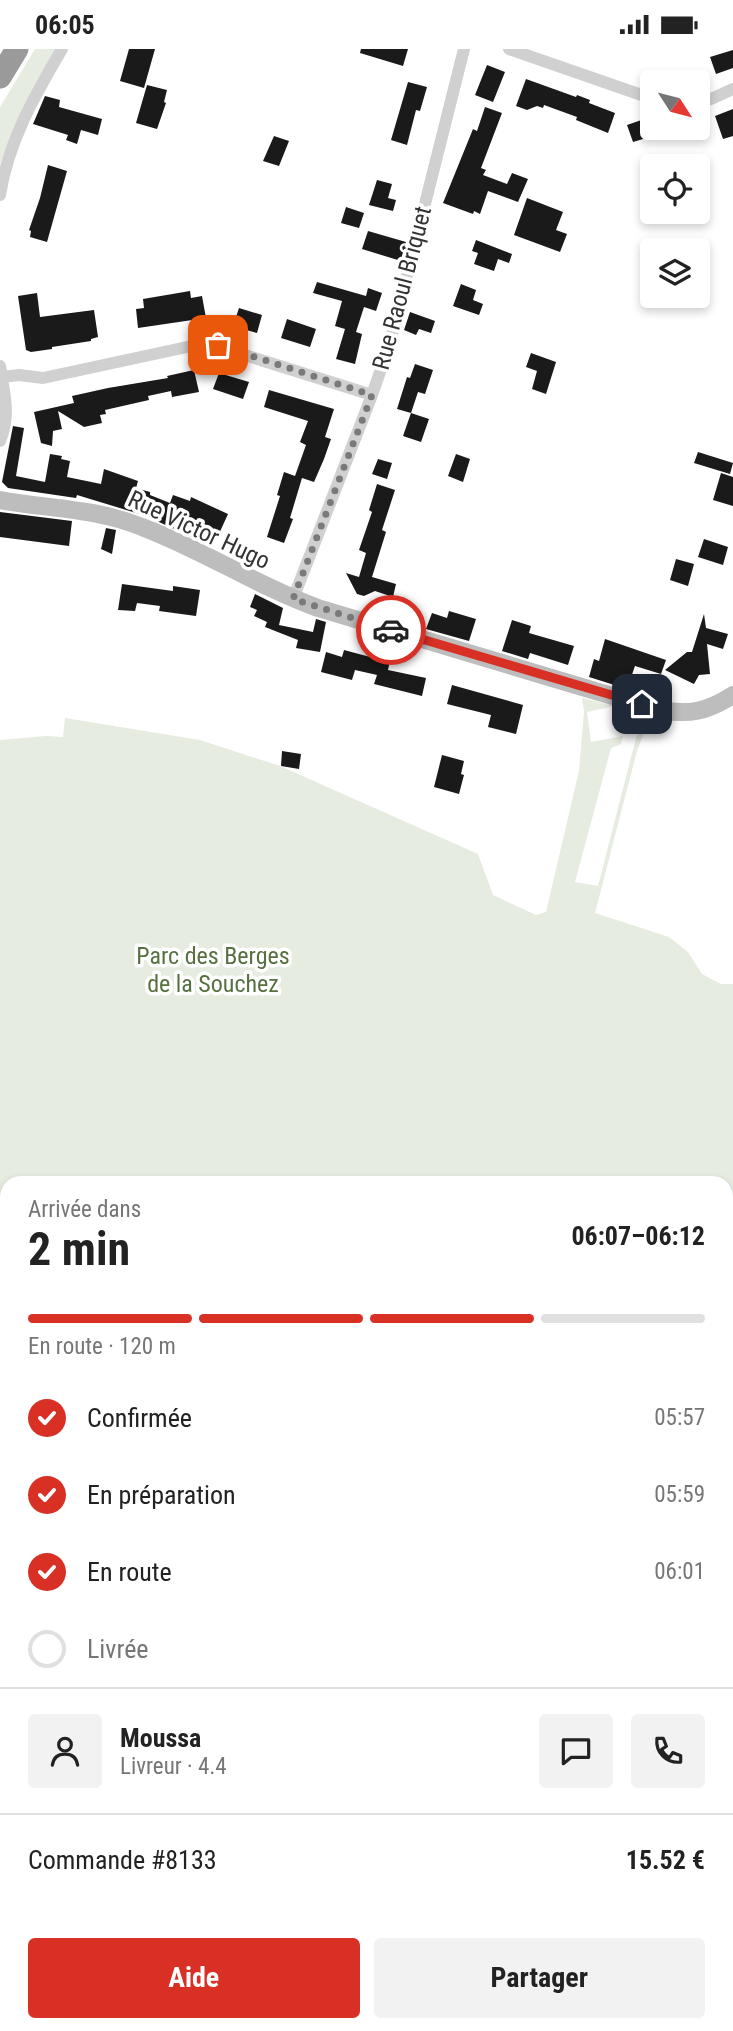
<!DOCTYPE html>
<html lang="fr">
<head>
<meta charset="utf-8">
<style>
	:root { --surface:#fff; --page:#f2f2f2; --text:#222; --muted:#767676; --line:#e0e0e0; --accent:#d93025 }
	body { margin:0; font-family:"Roboto Condensed",sans-serif; background:var(--page); color:var(--text); height:100vh; display:flex; flex-direction:column; font-size:26px; white-space:nowrap }
	* { box-sizing:border-box; margin:0 }
	p { font-size:23px; color:var(--muted) }
	.icon { flex:none; width:38px; height:38px; fill:none; stroke:currentColor; stroke-width:2; stroke-linecap:round; stroke-linejoin:round }
	.map { position:relative; flex:1; overflow:hidden }
	.panel { position:absolute; left:0px; top:1127px; width:733px; height:856px; display:flex; flex-direction:column; background:var(--surface); border-radius:21px 21px 0 0; box-shadow:0 4px 10px #0003 }
	.panel>* { flex:none }
	.needle { width:46px; rotate:126deg }
	.controls { position:absolute; left:640px; top:21px; display:grid; gap:14px }
	.controls a { display:grid; place-items:center; width:70px; height:70px; border-radius:7px; background:var(--surface); box-shadow:0 4px 10px #0003; font-size:35px }
	.pin { position:absolute; display:grid; place-items:center; width:60px; height:60px; color:#fff; margin:-30px; border-radius:14px; box-shadow:0 4px 10px #0006 }
	.courier { position:absolute; display:grid; place-items:center; width:70px; height:70px; margin:-35px; border:5px solid #d93025; border-radius:50%; background:#fff; color:#222; box-shadow:0 2px 9px #0007 }
	.summary em { font-style:normal; font-weight:700 }
	.summary div { display:flex; flex-direction:column-reverse }
	.summary { display:flex; align-items:center; justify-content:space-between; height:119px; padding:0 28px }
	h1 { font-size:46px; font-weight:700; line-height:52px }
	.bar { display:grid; grid-template-columns:repeat(4,1fr); gap:10px 7px; align-content:center; height:84px; padding:0 28px }
	.bar i { height:9px; border-radius:5px; background:var(--line) }
	.bar .selected { background:var(--accent) }
	.bar p { grid-column:span 4 }
	.line { display:flex; align-items:center; gap:18px; padding:0 28px; border-top:2px solid var(--line) }
	.line div { flex:1 }
	.round { display:grid; place-items:center; flex:none; width:74px; height:74px; border-radius:7px; background:var(--page) }
	ol { padding:0 28px; list-style:none }
	li { display:flex; align-items:center; gap:21px; height:77px }
	li p { margin-inline-start:auto }
	li .icon { padding:7px; border-radius:50%; background:var(--accent); color:#fff; stroke-width:4 }
	li:last-child { color:var(--muted) }
	li i { width:38px; height:38px; border:4px solid var(--line); border-radius:50% }
	.action { display:flex; gap:14px; margin-top:auto; padding:14px 28px }
	.action a { flex:1; height:80px; border-radius:7px; background:var(--accent); color:#fff; font-size:28px; font-weight:700; line-height:80px; text-align:center }
	.action a+a { background:var(--page); color:var(--text) }
	.status { display:flex; justify-content:space-between; align-items:center; height:49px; padding:0 35px; background:var(--surface); direction:ltr }
	.status svg { height:19px; fill:currentColor }
	.map>svg:first-child { display:block }
	.green { fill:#e6ecdf; fill-rule:evenodd }
	.lines { fill:none; stroke-linecap:round; stroke-linejoin:round }
	.stream { stroke:#cfe2ee; stroke-width:4.5 }
	.building { fill:#1a1a1a }
	.street { stroke:#d0d0d0; stroke-width:12 }
	.secondary { stroke:#bdbdbd; stroke-width:18 }
	.highway { stroke:#9a9a9a; stroke-width:23 }
	.done { stroke:#7a7a7a; stroke-width:7; stroke-dasharray:0 12.6 }
	.route { stroke:#d93025; stroke-width:9 }
	.labels { text-anchor:middle; stroke-width:7; stroke-linejoin:round; paint-order:stroke }
	.street-label { font-size:24px; fill:#333; stroke:#fff }
	.park-label { font-size:24px; fill:#56703f; stroke:#fff }
</style>
</head>
<body>
<div class="status"><b>06:05</b><svg viewBox="0 0 49 12"><path d="M0 12V9h3v3zM5 12V6h3v6zM10 12V3h3v9zM15 12V0h3v12zM26 1h20v11H26zM47 4h2v5h-2z"/></svg></div>
<div class="map">
<svg width="733" height="1982" viewBox="0 0 733 1982">
	<rect width="100%" height="100%" fill="#fff"/>
	<path class="green" d="M35,0H56C35,38 13,75 0,116V58Z
		M582,649L615,657L587,663L591,693L623,687L621,695L611,699L575,833L598,837L636,689L642,677L649,671L637,702L595,864L669,888L688,903L702,925L721,935H733V1982H0V691L46,687L63,688L65,669L200,691L280,717L478,805L493,846L536,866L546,863L579,722L584,662ZM7,1134H726V1976H7Z"/>
	<g class="lines">
		<path class="stream" d="M726,1940L733,1941"/>
	</g>
	<path class="building" d="M129,0H155L144,39L120,32Z
		M361,0H408L403,17L360,4Z
		M733,1V19L716,25L710,8Z
		M487,16L505,23L493,53L475,46Z
		M526,30L576,48L577,46L590,51L589,54L615,64L608,84L576,71L577,68L544,56L543,59L537,57L527,61L516,57Z
		M408,33L427,38L420,62L416,61L407,96L391,91Z
		M147,36L167,41L164,53L166,54L157,80L136,74Z
		M45,47L60,51L59,58L102,70L98,86L81,81L77,95L66,91L68,86L33,75Z
		M485,58L502,64L481,119L486,121L483,126L507,135L512,124L528,130L518,153L488,142L480,165L474,162L473,165L443,154L473,80L477,82Z
		M733,60V87L723,90L715,67Z
		M653,67V87L633,93L627,76Z
		M274,87L289,92L279,117L263,112Z
		M48,116L67,122L47,193L30,188L31,182L29,181L40,149Z
		M377,131L392,135L388,149L396,151L393,162L369,156Z
		M527,149L563,163L556,181L567,185L560,203L514,186Z
		M346,158L364,164L359,179L341,174Z
		M368,182L406,193L401,212L362,200Z
		M476,191L512,205L509,214L498,210L494,222L474,215L478,204L472,202Z
		M317,233L366,247L368,239L382,244L376,262L364,258L356,283L362,285L355,315L336,310L345,280L335,277L342,252L313,244Z
		M461,235L476,241L473,251L483,255L479,266L453,257Z
		M190,242L191,249L202,247L206,269L138,279L136,260L144,259L143,250Z
		M37,244L40,268L94,261L98,288L91,290V292L52,298V300L31,303L26,301L18,247Z
		M239,259L262,266L257,284L233,277Z
		M410,263L435,272L431,284L419,280L416,286L404,281Z
		M287,270L316,280L310,298L281,289Z
		M531,304L556,313L546,345L532,340L537,322L526,318Z
		M415,315L433,321L425,345L418,343L411,364L397,360L407,328L410,329Z
		M194,321L199,343L172,348L171,342L148,347L149,351L105,361L106,365L100,366L102,374L84,378L58,362L62,380L53,382L52,397L41,394L34,363L74,354L72,347L108,339L168,329L167,327Z
		M219,324L249,333L243,350L213,340Z
		M269,341L334,360L325,388L331,390L324,410L314,433L302,429L290,469L293,470L284,494L267,488L280,447L277,446L284,423L295,427L306,396L300,393L308,372L264,358Z
		M411,364L429,370L421,393L403,387Z
		M13,377L24,379L16,427L45,433L50,405L62,407L61,410L70,412L67,428L101,435L104,420L138,432L136,439L150,443V446L170,454L173,446L190,452L191,448L228,465L213,498L146,467L77,446L76,449L8,439L2,433Z
		M698,403L733,414L730,425L694,414Z
		M456,405L470,410L463,433L448,427Z
		M378,410L392,414L387,430L372,425Z
		M721,424L733,428V457L713,451Z
		M377,435L395,441L382,481L386,483L372,528L396,535L393,548L375,542L364,547L357,545L346,524L359,528L366,504L359,501L372,463L369,461Z
		M0,463L72,472L69,497L0,488Z
		M106,479L116,481L112,505L101,500Z
		M704,490L728,498L723,516L698,508Z
		M676,510L694,515L688,537L670,531Z
		M122,535L173,542V537L200,541L196,567L159,562L160,557L137,554L135,562L118,561Z
		M255,545L283,559L279,576L313,583L316,570L326,573L320,603L296,599L298,591L265,578L267,573L254,567L257,561L250,558Z
		M449,562L476,570L469,592L426,580L432,564L447,569Z
		M704,565L706,579L728,585L723,600L707,595L710,625L699,626L694,635L665,621L687,603H692Z
		M512,571L531,577L529,584L574,597L568,616L530,604L528,610L502,602Z
		M605,590L666,611L661,625L635,617L627,640L589,628L594,610L599,612Z
		M376,600L392,603L388,621L426,629L422,647L374,635L377,626L355,621L352,631L321,623L326,603L342,608L344,601L374,609Z
		M452,636L523,656L516,685L488,678L491,666L447,655Z
		M282,702L301,705L299,720L281,717Z
		M442,706L464,712L461,725L464,726L459,745L434,738Z"/>
	<g class="lines">
		<path class="street" d="M509,0L653,50
			M698,52L711,50L733,40
			M0,146C8,93 35,46 62,0
			M0,317C4,343 11,367 0,392
			M2,328L19,326L43,329L201,295H210L372,346
			M293,550L372,346L390,294L464,0"/>
		<path class="secondary" d="M0,451C49,460 95,459 142,478C203,501 257,537 318,559L659,661C690,666 706,663 733,646"/>
		<path class="highway" d="M0,28L17,0"/>
	</g>
	<g class="lines">
		<path class="done" d="M218,296L372,346L293,550L391,581"/>
		<path class="route" d="M391,581L642,655"/>
	</g>
	<g class="labels">
		<g class="street-label">
			<text transform="translate(402 239) rotate(-75)" y="8">Rue Raoul Briquet</text>
			<text transform="translate(199 481) rotate(25)" y="8">Rue Victor Hugo</text>
		</g>
		<g class="park-label">
			<text x="213" y="915">Parc des Berges<tspan x="213" dy="28">de la Souchez</tspan></text>
		</g>
	</g>
</svg>
<div class="controls">
<a><svg class="needle" viewBox="-14 -14 28 28"><path d="M0-13l5 13h-10z" fill="#e53935"/><path d="M0 13l5-13h-10z" fill="#767676"/></svg></a>
<a><svg class="icon" aria-label="locate" viewBox="0 0 24 24"><circle cx="12" cy="12" r="6"/><path d="M12 2v4M12 18v4M2 12h4M18 12h4"/></svg></a>
<a><svg class="icon" aria-label="layers" viewBox="0 0 24 24"><path d="M12 4l9 5-9 5-9-5zM3 14l9 5 9-5"/></svg></a>
</div>
<div class="pin" style="left:218px;top:296px;background:#ea580c"><svg class="icon" aria-label="bag" viewBox="0 0 24 24"><path d="M5 8h14l-1 12H6zM9 8a3 3 0 0 1 6 0"/></svg></div>
<div class="pin" style="left:642px;top:655px;background:#1f2937"><svg class="icon" aria-label="home" viewBox="0 0 24 24"><path d="M3 11l9-7 9 7M6 9v11h12V9"/></svg></div>
<div class="courier" style="left:391px;top:581px"><svg class="icon" aria-label="car" viewBox="0 0 24 24"><path d="M5 17H2v-5l4-1 3-4h7l3 4 3 1v5h-3M9 17h6M6 11h13"/><circle cx="7" cy="17" r="2"/><circle cx="17" cy="17" r="2"/></svg></div>
<section class="panel">
<div class="summary"><div><h1>2 min</h1><p>Arrivée dans</p></div><em>06:07–06:12</em></div>
<div class="bar"><i class="selected"></i><i class="selected"></i><i class="selected"></i><i></i><p>En route · 120 m</p></div>
<ol>
<li><svg class="icon" aria-label="check" viewBox="0 0 24 24"><path d="M5 12l5 5 9-10"/></svg>Confirmée<p>05:57</p></li>
<li><svg class="icon" aria-label="check" viewBox="0 0 24 24"><path d="M5 12l5 5 9-10"/></svg>En préparation<p>05:59</p></li>
<li><svg class="icon" aria-label="check" viewBox="0 0 24 24"><path d="M5 12l5 5 9-10"/></svg>En route<p>06:01</p></li>
<li><i></i>Livrée</li>
</ol>
<div class="line" style="height:126px"><a class="round"><svg class="icon" aria-label="person" viewBox="0 0 24 24"><circle cx="12" cy="8" r="4"/><path d="M4 21q1-7 8-7t8 7"/></svg></a><div><b>Moussa</b><p>Livreur · 4.4</p></div><a class="round"><svg class="icon" aria-label="chat" viewBox="0 0 24 24"><path d="M4 5h16v11H9l-5 4z"/></svg></a><a class="round"><svg class="icon" aria-label="phone" viewBox="0 0 24 24"><path d="M5 4h4l2 5-3 2q2 4 5 5l2-3 5 2v4C11 20 4 13 5 4z"/></svg></a></div>
<div class="line" style="height:91px"><div>Commande #8133</div><b>15.52 €</b></div>
<div class="action"><a>Aide</a><a>Partager</a></div>
</section>
</div>
</body>
</html>
